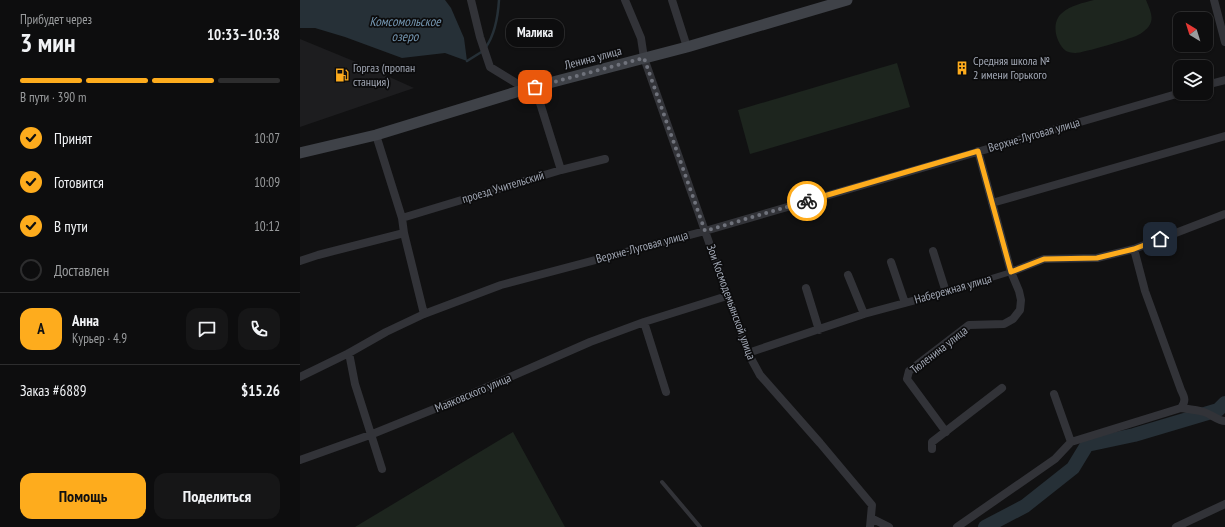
<!DOCTYPE html>
<html lang="ru">
<head>
<meta charset="utf-8">
<style>
	:root { --surface:#0d0d0e; --page:#161617; --text:#f1f3f6; --muted:#9a9c9e; --line:#2d2d2e; --accent:#feac1d }
	body { margin:0; font-family:"PT Sans Narrow",sans-serif; background:var(--page); color:var(--text); height:100vh; display:flex; flex-direction:column; font-size:15px; white-space:nowrap }
	* { box-sizing:border-box; margin:0 }
	p { font-size:13px; color:var(--muted) }
	.icon { flex:none; width:22px; height:22px; fill:none; stroke:currentColor; stroke-width:2; stroke-linecap:round; stroke-linejoin:round }
	.map { position:relative; flex:1; overflow:hidden }
	.details { display:flex; flex-direction:column; background:var(--surface); width:300px }
	.details>* { flex:none }
	.needle { width:26px; rotate:322deg }
	.buttons { position:absolute; left:873px; top:12px; display:grid; gap:8px }
	.buttons a { display:grid; place-items:center; width:40px; height:40px; border-radius:8px; background:var(--surface); box-shadow:0 1px 3px #0004,0 0 0 1px var(--line); font-size:20px }
	.pin { position:absolute; display:grid; place-items:center; width:34px; height:34px; color:#fff; margin:-17px; border-radius:8px; box-shadow:0 2px 6px #0006 }
	.courier { position:absolute; display:grid; place-items:center; width:40px; height:40px; margin:-20px; border:3px solid #feac1d; border-radius:50%; background:#fff; color:#222; box-shadow:0 1px 5px #0007 }
	.bubble { position:absolute; height:28px; border-radius:12px; background:var(--surface); box-shadow:0 1px 3px #0004,0 0 0 1px var(--line); font-size:13px; font-weight:600; line-height:28px; text-align:center }
	.head em { font-style:normal; font-weight:600 }
	.head div { display:flex; flex-direction:column-reverse }
	.head { display:flex; align-items:center; justify-content:space-between; height:68px; padding:0 20px }
	h1 { font-size:26px; font-weight:600; line-height:30px }
	.bar { display:grid; grid-template-columns:repeat(4,1fr); gap:6px 4px; align-content:center; height:48px; padding:0 20px }
	.bar i { height:5px; border-radius:3px; background:var(--line) }
	.bar .active { background:var(--accent) }
	.bar p { grid-column:span 4 }
	.line { display:flex; align-items:center; gap:10px; padding:0 20px; border-top:1px solid var(--line) }
	.line div { flex:1 }
	.round { display:grid; place-items:center; flex:none; width:42px; height:42px; border-radius:12px; background:var(--page) }
	ol { padding:0 20px; list-style:none }
	li { display:flex; align-items:center; gap:12px; height:44px }
	li p { margin-inline-start:auto }
	li .icon { padding:4px; border-radius:50%; background:var(--accent); color:#111; stroke-width:4 }
	li:last-child { color:var(--muted) }
	li i { width:22px; height:22px; border:2px solid var(--line); border-radius:50% }
	.primary-button { display:flex; gap:8px; margin-top:auto; padding:8px 20px }
	.primary-button a { flex:1; height:46px; border-radius:12px; background:var(--accent); color:#111; font-size:16px; font-weight:600; line-height:46px; text-align:center }
	.primary-button a+a { background:var(--page); color:var(--text) }
	main { display:flex; flex:1; min-height:0 }
	.map>svg:first-child { display:block }
	.built { fill:#1d1d1f }
	.green { fill:#1d251e }
	.water { fill:#263037 }
	.lines { fill:none; stroke-linecap:round; stroke-linejoin:round }
	.stream { stroke:#263037; stroke-width:2.5 }
	.river { stroke:#263037; stroke-width:14 }
	.service { stroke:#323338; stroke-width:4 }
	.pedestrian { stroke:#323338; stroke-width:6 }
	.minor { stroke:#323338; stroke-width:8 }
	.secondary { stroke:#3f4248; stroke-width:11 }
	.done { stroke:#6f727b; stroke-width:4; stroke-dasharray:0 7.2 }
	.route { stroke:#feac1d; stroke-width:5 }
	.labels { text-anchor:middle; stroke-width:3.5; stroke-linejoin:round; paint-order:stroke }
	.street-label { font-size:12px; fill:#a1a7b4; stroke:#0c0c0d }
	.poi-label { font-size:12px; fill:#a1a7b4; stroke:#0c0c0d; text-anchor:start }
	.water-label { font-size:13px; font-style:italic; fill:#7597b2; stroke:#0c0c0d }
</style>
</head>
<body>
<main>
<section class="details">
<div class="head"><div><h1>3 мин</h1><p>Прибудет через</p></div><em>10:33–10:38</em></div>
<div class="bar"><i class="active"></i><i class="active"></i><i class="active"></i><i></i><p>В пути · 390 m</p></div>
<ol>
<li><svg class="icon" aria-label="check" viewBox="0 0 24 24"><path d="M5 12l5 5 9-10"/></svg>Принят<p>10:07</p></li>
<li><svg class="icon" aria-label="check" viewBox="0 0 24 24"><path d="M5 12l5 5 9-10"/></svg>Готовится<p>10:09</p></li>
<li><svg class="icon" aria-label="check" viewBox="0 0 24 24"><path d="M5 12l5 5 9-10"/></svg>В пути<p>10:12</p></li>
<li><i></i>Доставлен</li>
</ol>
<div class="line" style="height:72px"><b class="round" style="background:var(--accent);color:#111">А</b><div><b>Анна</b><p>Курьер · 4.9</p></div><a class="round"><svg class="icon" aria-label="chat" viewBox="0 0 24 24"><path d="M4 5h16v11H9l-5 4z"/></svg></a><a class="round"><svg class="icon" aria-label="phone" viewBox="0 0 24 24"><path d="M5 4h4l2 5-3 2q2 4 5 5l2-3 5 2v4C11 20 4 13 5 4z"/></svg></a></div>
<div class="line" style="height:52px"><div>Заказ #6889</div><b>$15.26</b></div>
<div class="primary-button"><a>Помощь</a><a>Поделиться</a></div>
</section>
<div class="map">
<svg width="925" height="527" viewBox="0 0 925 527">
	<rect width="100%" height="100%" fill="#111112"/>
	<path class="built" d="M0,39L56,62L114,88L0,127Z"/>
	<path class="green" d="M794,0H846C849,8 855,18 849,26C847,29 842,33 840,34C835,38 779,54 775,53C773,53 768,52 766,51C755,42 751,22 762,13C771,5 783,3 794,0Z
		M597,63L610,107L450,154L438,110Z
		M213,432L265,527H55Z"/>
	<path class="water" d="M0,0H145L151,8L164,38L167,61L145,53L102,58L45,37L15,28H0Z"/>
	<g class="lines">
		<path class="stream" d="M186,47C195,34 198,16 199,0
			M167,61L183,51"/>
		<path class="river" d="M685,527L725,506L773,468L787,445L834,435L918,410L925,403"/>
		<path class="service" d="M362,482L400,527"/>
		<path class="pedestrian" d="M646,292L711,272"/>
		<path class="minor" d="M171,0L180,37L190,67L226,89
			M325,0L341,38L344,58L448,353L460,375L520,443L572,505L570,527
			M372,0L387,47
			M914,0L925,42
			M906,85L925,80
			M235,87L261,170
			M76,135L102,218L104,233L124,314
			M692,203L925,136
			M102,218L261,170L305,159
			M0,261L18,255L104,233
			M591,262L605,303
			M711,272L744,259L797,258L834,249L925,214
			M548,275L564,314
			M506,288L519,330
			M344,322L366,392
			M49,353L55,384L82,469
			M448,353L564,314L646,292L633,251
			M0,377L49,353L86,332L124,314L201,285L405,231L880,93
			M754,394L771,442
			M881,408C888,409 897,410 904,412C911,414 918,421 925,421
			M646,432L607,379L609,371L669,325L704,324L713,319L720,310L721,300L719,291L711,272L678,151
			M632,449V442L702,388
			M0,460L70,435L169,395L290,342L344,322L427,296
			M571,518L589,527
			M657,527L755,459L771,442L881,408C886,401 885,398 881,390L845,291L834,249
			M876,527L925,504"/>
		<path class="secondary" d="M0,153L76,135L226,89L387,47L547,0"/>
	</g>
	<g class="lines">
		<path class="done" d="M235,87L344,58L405,231L507,201"/>
		<path class="route" d="M507,201L678,151L711,272L744,259L797,258L834,249L860,239"/>
	</g>
	<defs>
		<g id="building-bare" transform="scale(1.08)"><path d="M-4-6H4V6H1V3H-1V6H-4ZM-2.5-4.3h1.7v1.8h-1.7ZM.8-4.3h1.7v1.8H.8ZM-2.5-1h1.7V.8h-1.7ZM.8-1h1.7V.8H.8Z" fill="#feac1d" stroke="#0c0c0d" stroke-width="2.5" paint-order="stroke"/></g>
		<g id="fuel-bare" transform="scale(1.08)"><path d="M-5.5-6h7V0h2V4h1.3V-2.5L3-4.5l.8-.8L6-3V5H2.5V1h-1V6h-7ZM-4.2-4.7v3.2H.2V-4.7Z" fill="#feac1d" stroke="#0c0c0d" stroke-width="2.5" paint-order="stroke"/></g>
	</defs>
	<g fill-rule="evenodd">
		<use href="#building-bare" x="662" y="68"/>
		<use href="#fuel-bare" x="42" y="75"/>
	</g>
	<g class="labels">
		<g class="street-label">
			<text transform="translate(293 58) rotate(-15)" y="4">Ленина улица</text>
			<text transform="translate(734 135) rotate(-16)" y="4">Верхне-Луговая улица</text>
			<text transform="translate(203 187) rotate(-17)" y="4">проезд Учительский</text>
			<text transform="translate(342 247) rotate(-15)" y="4">Верхне-Луговая улица</text>
			<text transform="translate(653 289) rotate(-16)" y="4">Набережная улица</text>
			<text transform="translate(431 302) rotate(70)" y="4">Зои Космодемьянской улица</text>
			<text transform="translate(639 350) rotate(-38)" y="4">Тюленина улица</text>
			<text transform="translate(173 393) rotate(-23)" y="4">Маяковского улица</text>
		</g>
		<g class="poi-label">
			<text x="673" y="65">Средняя школа №<tspan x="673" dy="14">2 имени Горького</tspan></text>
			<text x="53" y="72">Горгаз (пропан<tspan x="53" dy="14">станция)</tspan></text>
		</g>
		<g class="water-label">
			<text x="105" y="26">Комсомольское<tspan x="105" dy="15">озеро</tspan></text>
		</g>
	</g>
</svg>
<div class="buttons">
<a><svg class="needle" viewBox="-14 -14 28 28"><path d="M0-13l5 13h-10z" fill="#e53935"/><path d="M0 13l5-13h-10z" fill="#9a9c9e"/></svg></a>
<a><svg class="icon" aria-label="layers" viewBox="0 0 24 24"><path d="M12 4l9 5-9 5-9-5zM3 14l9 5 9-5"/></svg></a>
</div>
<div class="pin" style="left:235px;top:87px;background:#ea580c"><svg class="icon" aria-label="bag" viewBox="0 0 24 24"><path d="M5 8h14l-1 12H6zM9 8a3 3 0 0 1 6 0"/></svg></div>
<div class="pin" style="left:860px;top:239px;background:#1f2937"><svg class="icon" aria-label="home" viewBox="0 0 24 24"><path d="M3 11l9-7 9 7M6 9v11h12V9"/></svg></div>
<div class="courier" style="left:507px;top:201px"><svg class="icon" aria-label="bike" viewBox="0 0 24 24"><circle cx="6" cy="16" r="4"/><circle cx="18" cy="16" r="4"/><path d="M6 16l4-8h5l3 8M10 8l3 8H6M13 5h3"/></svg></div>
<div class="bubble" style="left:206px;top:19px;width:58px">Малика</div>
</div>
</main>
</body>
</html>
